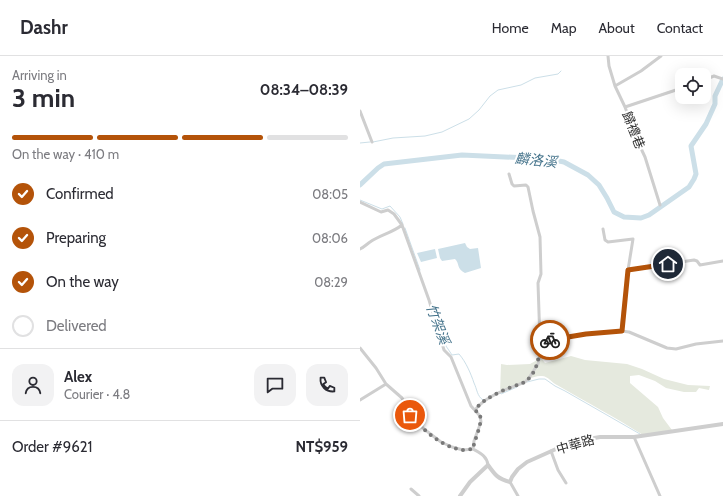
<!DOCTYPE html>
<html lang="en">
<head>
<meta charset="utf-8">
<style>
	:root { --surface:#fff; --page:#f2f2f3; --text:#2b2b33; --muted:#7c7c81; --line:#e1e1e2; --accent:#b45309 }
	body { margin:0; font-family:Cabin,"Noto Sans TC",sans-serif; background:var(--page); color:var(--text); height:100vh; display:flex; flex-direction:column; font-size:15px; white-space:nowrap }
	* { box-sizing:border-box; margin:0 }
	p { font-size:13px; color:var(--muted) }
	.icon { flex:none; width:22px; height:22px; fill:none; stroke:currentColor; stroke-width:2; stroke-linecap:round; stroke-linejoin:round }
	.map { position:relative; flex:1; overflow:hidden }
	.panel { display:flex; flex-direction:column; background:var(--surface); width:360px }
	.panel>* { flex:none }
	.controls { position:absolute; left:315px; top:12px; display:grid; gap:8px }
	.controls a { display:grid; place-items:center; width:36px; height:36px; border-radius:8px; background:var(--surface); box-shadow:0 4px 16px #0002; font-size:20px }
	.pin { position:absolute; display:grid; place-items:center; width:34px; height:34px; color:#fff; margin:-17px; border:2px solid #fff; border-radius:50%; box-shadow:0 1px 4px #0007 }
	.courier { position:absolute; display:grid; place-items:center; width:40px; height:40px; margin:-20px; border:3px solid #b45309; border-radius:50%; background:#fff; color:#222; box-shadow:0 1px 5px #0007 }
	.summary em { font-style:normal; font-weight:700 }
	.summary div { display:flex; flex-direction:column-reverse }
	.summary { display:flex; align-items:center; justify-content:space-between; height:68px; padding:0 12px }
	h1 { font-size:26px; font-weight:700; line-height:30px }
	.bar { display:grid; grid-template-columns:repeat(4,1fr); gap:6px 4px; align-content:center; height:48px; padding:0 12px }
	.bar i { height:5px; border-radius:3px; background:var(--line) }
	.bar .selected { background:var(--accent) }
	.bar p { grid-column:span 4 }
	.line { display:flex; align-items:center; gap:10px; padding:0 12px; border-top:1px solid var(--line) }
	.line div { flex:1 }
	.round { display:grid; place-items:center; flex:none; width:42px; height:42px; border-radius:12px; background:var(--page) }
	ol { padding:0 12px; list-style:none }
	li { display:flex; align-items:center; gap:12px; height:44px }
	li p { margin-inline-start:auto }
	li .icon { padding:4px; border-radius:50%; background:var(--accent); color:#fff; stroke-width:4 }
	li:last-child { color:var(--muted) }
	li i { width:22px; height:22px; border:2px solid var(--line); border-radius:50% }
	header { display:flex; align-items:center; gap:24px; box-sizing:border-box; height:56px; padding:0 20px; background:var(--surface); border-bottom:1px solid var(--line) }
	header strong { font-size:19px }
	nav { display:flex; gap:22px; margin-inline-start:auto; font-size:14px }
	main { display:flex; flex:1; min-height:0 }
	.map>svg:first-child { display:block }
	.green { fill:#e5e9de }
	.water { fill:#ccdfe8 }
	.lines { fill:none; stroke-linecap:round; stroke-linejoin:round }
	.stream { stroke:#ccdfe8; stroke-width:1 }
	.river { stroke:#ccdfe8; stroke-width:5 }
	.minor { stroke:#cecece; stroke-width:3 }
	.tertiary { stroke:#cecece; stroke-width:4 }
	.done { stroke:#797979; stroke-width:4; stroke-dasharray:0 7.2 }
	.route { stroke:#b45309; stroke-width:5 }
	.labels { text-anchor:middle; stroke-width:4; stroke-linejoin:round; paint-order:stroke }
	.street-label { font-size:13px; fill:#313131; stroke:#fff }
	.water-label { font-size:14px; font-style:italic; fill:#46748c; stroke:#fff }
</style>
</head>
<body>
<header>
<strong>Dashr</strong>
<nav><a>Home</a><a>Map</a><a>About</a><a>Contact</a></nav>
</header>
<main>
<section class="panel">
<div class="summary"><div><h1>3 min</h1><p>Arriving in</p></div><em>08:34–08:39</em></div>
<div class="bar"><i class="selected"></i><i class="selected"></i><i class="selected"></i><i></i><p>On the way · 410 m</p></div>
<ol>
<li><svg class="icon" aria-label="check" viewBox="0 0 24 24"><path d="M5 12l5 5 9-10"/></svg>Confirmed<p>08:05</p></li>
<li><svg class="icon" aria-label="check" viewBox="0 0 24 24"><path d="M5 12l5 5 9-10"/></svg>Preparing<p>08:06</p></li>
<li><svg class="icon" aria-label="check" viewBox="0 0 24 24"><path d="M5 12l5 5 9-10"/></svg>On the way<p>08:29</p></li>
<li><i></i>Delivered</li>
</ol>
<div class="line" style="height:72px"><a class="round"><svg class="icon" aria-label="person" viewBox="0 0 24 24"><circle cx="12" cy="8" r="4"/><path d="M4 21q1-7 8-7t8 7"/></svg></a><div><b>Alex</b><p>Courier · 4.8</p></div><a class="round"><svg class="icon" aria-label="chat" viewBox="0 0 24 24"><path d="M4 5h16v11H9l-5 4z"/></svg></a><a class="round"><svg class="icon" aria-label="phone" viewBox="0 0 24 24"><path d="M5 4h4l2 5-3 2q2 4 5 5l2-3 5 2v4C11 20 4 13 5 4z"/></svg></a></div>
<div class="line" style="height:52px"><div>Order #9621</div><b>NT$959</b></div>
</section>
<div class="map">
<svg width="363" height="440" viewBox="0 0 363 440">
	<rect width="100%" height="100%" fill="#fff"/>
	<path class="green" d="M211,300L225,304L267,308L282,313L304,323L328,329L350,330L349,334L339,332L336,336H324L306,332L295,325L279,319L270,320V327L298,351L303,362L312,374L283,379C255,361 226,346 197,329C192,327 188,320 182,320C171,319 149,333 140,338L141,308L147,309L170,308L181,302L185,307Z"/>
	<path class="water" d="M105,187L107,191L110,193L118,192L121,212L105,217C96,212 100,208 95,203L82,205L80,202L78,193Z
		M75,193L77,202L61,206L57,197Z"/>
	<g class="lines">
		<path class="stream" d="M13,86L33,82L65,80L82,76L109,63L119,54L130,40L138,34L161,29L175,22L198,18L201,15
			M0,87L10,86
			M0,144L22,153L30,150L40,161L43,168
			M45,172L60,214
			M72,250L86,290L92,299L99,298C106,306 111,318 114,327C117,333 117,340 123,344H124
			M167,326L179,323H185L195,330L205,335L280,378
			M140,337L141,338L157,331"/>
		<path class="river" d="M0,129L18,112L24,108L102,99L189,103L204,106L228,119L239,129L247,142L254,156L264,161L281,162L289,159L329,131L334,123L336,118L331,90L346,68L355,48V40L363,23"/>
		<path class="minor" d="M248,0L249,10L255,30L265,51L278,86L285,101L300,149
			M344,24L354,20L363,23
			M255,30L281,15L301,0
			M265,51L322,32
			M0,55L12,86
			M0,146L21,156L28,154L34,158L42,169L69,244L84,294L91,301L111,350L120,360L121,366L114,385L113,393C120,397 127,400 128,409
			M243,173L245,184L248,186L273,183L268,214L261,275
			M0,193C4,191 7,188 10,186C20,179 32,177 42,169
			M268,214L334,204L337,205L340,209L363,205
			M180,286L226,278L261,275L269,276L307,292L316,293L336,288L363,285
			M0,292L16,312L26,328L0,344
			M26,328L42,342L50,359L64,373L81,386L92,391L103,394L113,393
			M115,354C125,340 150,332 165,326L169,322L172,317L178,308L180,300V286L178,227L181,218L180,181L173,155L168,131L166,129L154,130L152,128L149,118
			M274,381L300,440
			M191,395L198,414L206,427
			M150,426L158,440
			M51,433L59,440"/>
		<path class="tertiary" d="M100,440L110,426L128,409C135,419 138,423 150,426L152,421L158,413L167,406L205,389L217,385L240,381H274L363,368"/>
	</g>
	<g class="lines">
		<path class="done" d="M50,359C62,373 83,392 103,394C106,394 110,393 113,393C114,385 123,366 120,360C119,357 117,356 115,354C125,340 149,332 165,326C178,316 179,301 180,286L190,284"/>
		<path class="route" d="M190,284L226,278L262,275L268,214L308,208"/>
	</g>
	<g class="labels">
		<g class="street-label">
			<text transform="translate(274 74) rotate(68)" y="5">歸禮巷</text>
			<text transform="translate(215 388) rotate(-16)" y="5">中華路</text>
		</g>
		<g class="water-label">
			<text transform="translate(176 104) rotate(6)" y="5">麟洛溪</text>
			<text transform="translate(78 268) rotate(70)" y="5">竹架溪</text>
		</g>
	</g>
</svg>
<div class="controls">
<a><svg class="icon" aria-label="locate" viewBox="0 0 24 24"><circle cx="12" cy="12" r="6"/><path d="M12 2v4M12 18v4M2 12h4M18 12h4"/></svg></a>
</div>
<div class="pin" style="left:50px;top:359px;background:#ea580c"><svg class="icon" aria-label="bag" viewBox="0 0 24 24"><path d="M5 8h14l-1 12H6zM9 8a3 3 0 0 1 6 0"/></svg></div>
<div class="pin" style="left:308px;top:208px;background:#1f2937"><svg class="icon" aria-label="home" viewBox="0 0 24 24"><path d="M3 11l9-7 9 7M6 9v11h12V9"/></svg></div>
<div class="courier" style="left:190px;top:284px"><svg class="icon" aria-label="bike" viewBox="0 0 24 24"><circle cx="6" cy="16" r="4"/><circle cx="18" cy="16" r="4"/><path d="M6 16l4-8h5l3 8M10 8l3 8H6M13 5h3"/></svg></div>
</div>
</main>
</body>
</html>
